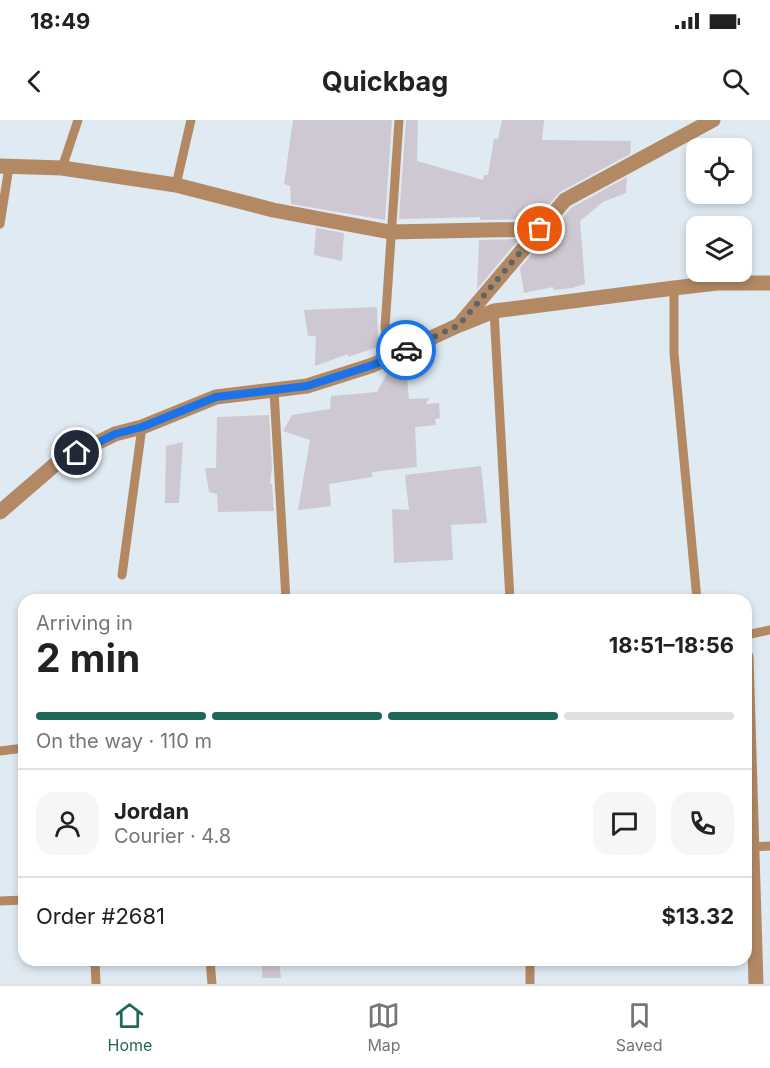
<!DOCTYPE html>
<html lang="en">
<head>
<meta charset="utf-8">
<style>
	:root { --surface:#fff; --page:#f6f6f6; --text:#222; --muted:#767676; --line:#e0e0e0; --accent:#22685a }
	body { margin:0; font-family:Inter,sans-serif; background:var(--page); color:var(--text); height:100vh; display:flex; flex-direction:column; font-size:22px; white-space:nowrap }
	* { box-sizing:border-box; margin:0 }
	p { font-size:20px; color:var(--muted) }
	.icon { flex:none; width:33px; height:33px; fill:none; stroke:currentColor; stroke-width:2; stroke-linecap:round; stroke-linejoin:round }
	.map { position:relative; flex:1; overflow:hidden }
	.panel { position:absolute; left:18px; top:474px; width:734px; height:372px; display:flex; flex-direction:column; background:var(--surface); border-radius:18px; box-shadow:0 3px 9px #0003 }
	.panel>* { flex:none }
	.tools { position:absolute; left:686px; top:18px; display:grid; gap:12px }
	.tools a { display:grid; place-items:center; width:66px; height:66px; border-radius:12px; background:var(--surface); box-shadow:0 3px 9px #0003; font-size:30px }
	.pin { position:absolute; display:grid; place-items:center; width:51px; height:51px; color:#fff; margin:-26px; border:3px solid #fff; border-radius:50%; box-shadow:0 2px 6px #0007 }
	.courier { position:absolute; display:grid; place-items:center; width:60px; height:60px; margin:-30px; border:4px solid #1a73e8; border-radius:50%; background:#fff; color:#222; box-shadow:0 2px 8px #0007 }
	.head em { font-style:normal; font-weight:700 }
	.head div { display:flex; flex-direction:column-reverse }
	.head { display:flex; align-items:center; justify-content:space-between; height:102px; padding:0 18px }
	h1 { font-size:39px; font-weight:700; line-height:45px }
	.bar { display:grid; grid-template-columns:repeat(4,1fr); gap:9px 6px; align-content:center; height:72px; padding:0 18px }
	.bar i { height:8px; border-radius:4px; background:var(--line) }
	.bar .on { background:var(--accent) }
	.bar p { grid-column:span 4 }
	.line { display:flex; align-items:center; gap:15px; padding:0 18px; border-top:2px solid var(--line) }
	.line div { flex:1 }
	.round { display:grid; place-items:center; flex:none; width:63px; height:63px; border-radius:18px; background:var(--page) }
	.status { display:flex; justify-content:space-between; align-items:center; height:42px; padding:0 30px; background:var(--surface); direction:ltr }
	.status svg { height:16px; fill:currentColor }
	header { display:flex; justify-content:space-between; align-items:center; height:78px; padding:0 18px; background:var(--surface); font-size:27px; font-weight:700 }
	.menu { display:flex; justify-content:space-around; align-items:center; height:84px; border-top:2px solid var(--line); background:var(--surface); font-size:16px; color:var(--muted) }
	.menu a { display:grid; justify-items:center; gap:3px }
	.menu .on { color:var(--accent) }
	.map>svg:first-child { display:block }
	.building { fill:#cec8d3 }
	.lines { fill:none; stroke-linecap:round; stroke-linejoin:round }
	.service { stroke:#b38964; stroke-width:9 }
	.minor { stroke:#b38964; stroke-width:15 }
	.done { stroke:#5e656a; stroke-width:6; stroke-dasharray:0 10.8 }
	.route { stroke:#1a73e8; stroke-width:8 }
</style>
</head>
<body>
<div class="status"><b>18:49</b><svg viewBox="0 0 49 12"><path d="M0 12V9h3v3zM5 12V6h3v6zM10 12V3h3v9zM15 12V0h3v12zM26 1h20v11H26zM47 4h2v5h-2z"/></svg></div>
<header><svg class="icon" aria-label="back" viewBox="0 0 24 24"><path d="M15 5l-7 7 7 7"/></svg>Quickbag<svg class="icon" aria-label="search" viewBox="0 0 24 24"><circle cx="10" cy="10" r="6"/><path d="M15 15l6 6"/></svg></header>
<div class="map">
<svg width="770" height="864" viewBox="0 0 770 864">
	<rect width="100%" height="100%" fill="#dfeaf3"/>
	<path class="building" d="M293,0H392L385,100L291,84L290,66L284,64Z
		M406,0H418L417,41L483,60L484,55H488L494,19H498L502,0H544L542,20L631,21L630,34L560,72L536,99L480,100V97L399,99Z
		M627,57L626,73L603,82L580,101L585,164L572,168L554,170L553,167L524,173L520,148L571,88Z
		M316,108L344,113L342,141L314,135Z
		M519,119L477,169L479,120Z
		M377,187L378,227L348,237V234L315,246L316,216H308L304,190Z
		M406,248L409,279L429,278L426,284L439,283L440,298L435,299L436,305L415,307L417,347L372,352V357L329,364L331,386L298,390L310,320L283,311L292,295L330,289L331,276L377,272L388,252Z
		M269,295L272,347L270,364H272L274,391L218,392L217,374L209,372L205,348H216L217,297Z
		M183,322L179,383H165L166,326Z
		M481,346L487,403L451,405L453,440L394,443L392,389L409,390L405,355Z
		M262,840H279L281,858H262Z"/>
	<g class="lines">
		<path class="service" d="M62,48L78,0
			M176,65L191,0
			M0,104L9,47
			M674,168V233L697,480
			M494,191L510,480
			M390,237L385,207L399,0
			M274,271L286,480
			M122,455L142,307
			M746,515L770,510
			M0,631L24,628
			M752,727L770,726
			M0,781L24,780
			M95,840L96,864
			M210,840L212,864
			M530,840V864"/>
		<path class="minor" d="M0,46L62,48L176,65L273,90L390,112L540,109
			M462,204L494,191L674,168L717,163H770
			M0,392L58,342L115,314L142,307L216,277L307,266L373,245L459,205L565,80L713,0
			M746,537L756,864"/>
	</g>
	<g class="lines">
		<path class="done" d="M406,230L459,205L540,109"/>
		<path class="route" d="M77,333L115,314L142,307L216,277L307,266L373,245L406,230"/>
	</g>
</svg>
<div class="tools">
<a><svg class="icon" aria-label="locate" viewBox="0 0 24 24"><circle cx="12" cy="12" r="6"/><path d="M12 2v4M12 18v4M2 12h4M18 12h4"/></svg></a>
<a><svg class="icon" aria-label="layers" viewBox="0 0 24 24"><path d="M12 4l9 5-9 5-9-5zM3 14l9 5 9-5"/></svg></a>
</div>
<div class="pin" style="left:540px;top:109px;background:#ea580c"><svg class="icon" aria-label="bag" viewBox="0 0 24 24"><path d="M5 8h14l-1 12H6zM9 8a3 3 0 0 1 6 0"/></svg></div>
<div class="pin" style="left:77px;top:333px;background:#1f2937"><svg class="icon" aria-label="home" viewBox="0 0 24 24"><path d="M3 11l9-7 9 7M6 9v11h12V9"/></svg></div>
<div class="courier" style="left:406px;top:230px"><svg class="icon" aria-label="car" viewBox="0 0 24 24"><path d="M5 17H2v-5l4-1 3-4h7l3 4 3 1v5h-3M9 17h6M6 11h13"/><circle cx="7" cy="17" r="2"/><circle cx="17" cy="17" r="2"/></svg></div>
<section class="panel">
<div class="head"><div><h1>2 min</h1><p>Arriving in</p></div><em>18:51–18:56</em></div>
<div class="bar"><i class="on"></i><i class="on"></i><i class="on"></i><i></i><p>On the way · 110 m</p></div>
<div class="line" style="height:108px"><a class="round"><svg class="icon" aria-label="person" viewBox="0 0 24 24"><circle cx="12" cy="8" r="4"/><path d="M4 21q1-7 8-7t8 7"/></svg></a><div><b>Jordan</b><p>Courier · 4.8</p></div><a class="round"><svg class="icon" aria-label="chat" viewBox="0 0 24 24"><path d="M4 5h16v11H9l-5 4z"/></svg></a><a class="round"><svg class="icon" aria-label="phone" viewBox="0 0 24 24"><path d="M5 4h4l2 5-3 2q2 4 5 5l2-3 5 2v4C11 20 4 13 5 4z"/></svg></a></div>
<div class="line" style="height:78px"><div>Order #2681</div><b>$13.32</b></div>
</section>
</div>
<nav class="menu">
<a class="on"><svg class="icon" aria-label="home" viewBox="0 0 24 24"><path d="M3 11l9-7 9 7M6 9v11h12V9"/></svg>Home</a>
<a><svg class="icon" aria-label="map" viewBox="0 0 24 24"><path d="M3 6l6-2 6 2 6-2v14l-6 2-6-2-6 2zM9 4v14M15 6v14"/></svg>Map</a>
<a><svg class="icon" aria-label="saved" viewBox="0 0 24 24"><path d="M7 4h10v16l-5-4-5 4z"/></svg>Saved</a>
</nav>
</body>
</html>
